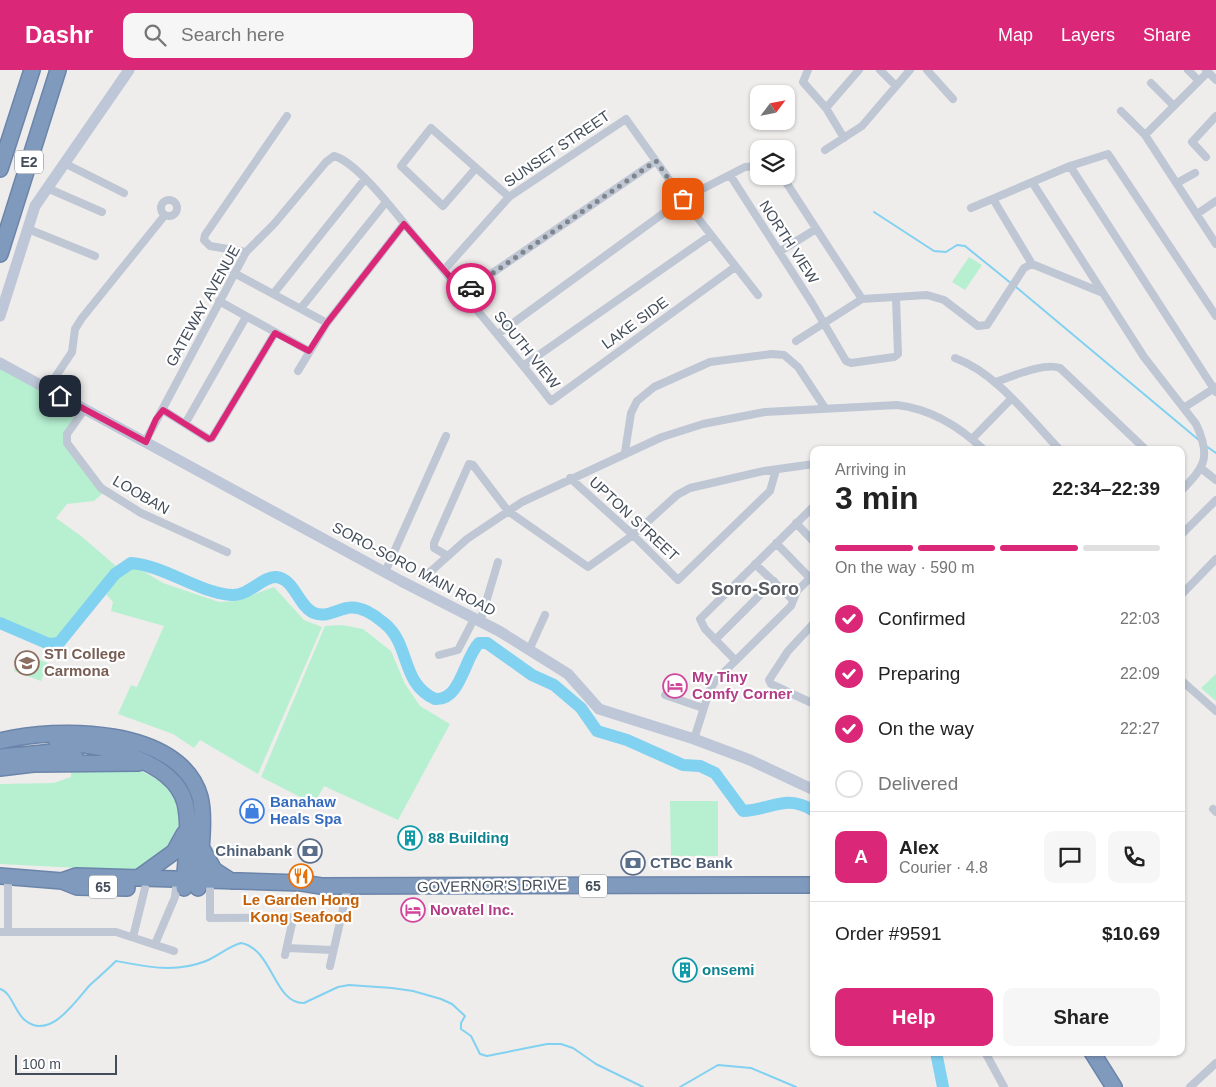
<!DOCTYPE html>
<html lang="en">
<head>
<meta charset="utf-8">
<style>
	:root { --surface:#fff; --page:#f6f6f6; --text:#222; --muted:#767676; --line:#e0e0e0; --accent:#db2777 }
	body { margin:0; font-family:Helvetica,sans-serif; background:var(--page); color:var(--text); height:100vh; display:flex; flex-direction:column; font-size:19px; white-space:nowrap }
	* { box-sizing:border-box; margin:0 }
	p { font-size:16px; color:var(--muted) }
	.icon { flex:none; width:28px; height:28px; fill:none; stroke:currentColor; stroke-width:2; stroke-linecap:round; stroke-linejoin:round }
	.map { position:relative; flex:1; overflow:hidden }
	.panel { position:absolute; left:810px; top:376px; width:375px; height:610px; display:flex; flex-direction:column; background:var(--surface); border-radius:10px; box-shadow:0 1px 4px #0004 }
	.panel>* { flex:none }
	.needle { width:32px; rotate:58deg }
	.buttons { position:absolute; left:750px; top:15px; display:grid; gap:10px }
	.buttons a { display:grid; place-items:center; width:45px; height:45px; border-radius:10px; background:var(--surface); box-shadow:0 1px 4px #0004; font-size:25px }
	.scale { position:absolute; left:15px; bottom:12px; width:102px; box-sizing:border-box; padding-left:5px; border:2px solid #434e5a; border-top:0; font-size:14px; line-height:18px; white-space:nowrap; color:#434e5a; -webkit-text-stroke:4px #fff; paint-order:stroke }
	.pin { position:absolute; display:grid; place-items:center; width:42px; height:42px; color:#fff; margin:-21px; border-radius:10px; box-shadow:0 2px 8px #0006 }
	.courier { position:absolute; display:grid; place-items:center; width:50px; height:50px; margin:-25px; border:4px solid #db2777; border-radius:50%; background:#fff; color:#222; box-shadow:0 1px 6px #0007 }
	.summary em { font-style:normal; font-weight:700 }
	.summary div { display:flex; flex-direction:column-reverse }
	.summary { display:flex; align-items:center; justify-content:space-between; height:85px; padding:0 25px }
	h1 { font-size:32px; font-weight:700; line-height:38px }
	.bar { display:grid; grid-template-columns:repeat(4,1fr); gap:8px 5px; align-content:center; height:60px; padding:0 25px }
	.bar i { height:6px; border-radius:4px; background:var(--line) }
	.bar .active { background:var(--accent) }
	.bar p { grid-column:span 4 }
	.line { display:flex; align-items:center; gap:12px; padding:0 25px; border-top:1px solid var(--line) }
	.line div { flex:1 }
	.round { display:grid; place-items:center; flex:none; width:52px; height:52px; border-radius:10px; background:var(--page) }
	ol { padding:0 25px; list-style:none }
	li { display:flex; align-items:center; gap:15px; height:55px }
	li p { margin-inline-start:auto }
	li .icon { padding:5px; border-radius:50%; background:var(--accent); color:#fff; stroke-width:4 }
	li:last-child { color:var(--muted) }
	li i { width:28px; height:28px; border:2px solid var(--line); border-radius:50% }
	.cta { display:flex; gap:10px; margin-top:auto; padding:10px 25px }
	.cta a { flex:1; height:58px; border-radius:10px; background:var(--accent); color:#fff; font-size:20px; font-weight:700; line-height:58px; text-align:center }
	.cta a+a { background:var(--page); color:var(--text) }
	header { display:flex; align-items:center; gap:30px; box-sizing:border-box; height:70px; padding:0 25px; background:var(--accent); color:#fff }
	header strong { font-size:24px }
	nav { display:flex; gap:28px; margin-inline-start:auto; font-size:18px }
	.search { width:350px; height:45px; background:var(--page); display:flex; align-items:center; gap:12px; box-sizing:border-box; padding:0 18px; border-radius:10px; color:var(--muted); font-size:19px }
	.map>svg:first-child { display:block }
	.green { fill:#b6f0d1 }
	.lines { fill:none; stroke-linecap:round; stroke-linejoin:round }
	.stream { stroke:#81d1f0; stroke-width:2 }
	.river { stroke:#81d1f0; stroke-width:12 }
	.highway-casing { stroke:#6b85aa; stroke-width:18 }
	.street { stroke:#bec7d3; stroke-width:8 }
	.secondary { stroke:#bdc7d7; stroke-width:11 }
	.highway { stroke:#809abe; stroke-width:15 }
	.done { stroke:#7f858d; stroke-width:5; stroke-dasharray:0 9 }
	.route { stroke:#db2777; stroke-width:6 }
	.labels { text-anchor:middle; stroke-width:4.5; stroke-linejoin:round; paint-order:stroke }
	.shield { fill:#fff; stroke:#7b838c; stroke-width:1 }
	.shield-label { font-size:14px; font-weight:bold; fill:#434e5a }
	.street-label { font-size:15px; fill:#434e5a; stroke:#fff }
	.education-label { font-size:15px; font-weight:bold; fill:#785e54; stroke:#fff; text-anchor:start }
	.hotel-label { font-size:15px; font-weight:bold; fill:#b23c85; stroke:#fff; text-anchor:start }
	.shop-label { font-size:15px; font-weight:bold; fill:#366cbe; stroke:#fff; text-anchor:start }
	.culture-label { font-size:15px; font-weight:bold; fill:#0d838f; stroke:#fff; text-anchor:start }
	.service-label { font-size:15px; font-weight:bold; fill:#4e5e75; stroke:#fff; text-anchor:end }
	.food-label { font-size:15px; font-weight:bold; fill:#c56008; stroke:#fff }
	.quarter-label { font-size:18px; font-weight:bold; fill:#585c61; stroke:#fff }
</style>
</head>
<body>
<header>
<strong>Dashr</strong>
<div class="search"><svg class="icon" aria-label="search" viewBox="0 0 24 24"><circle cx="10" cy="10" r="6"/><path d="M15 15l6 6"/></svg>Search here</div>
<nav><a>Map</a><a>Layers</a><a>Share</a></nav>
</header>
<div class="map">
<svg width="1216" height="1017" viewBox="0 0 1216 1017">
	<rect width="100%" height="100%" fill="#efecec"/>
	<path class="green" d="M969,187L982,195L965,220L952,212Z
		M0,298L70,334L66,341L76,348L65,365L103,423L94,431L67,434L56,448L81,466L116,496L55,570L0,547Z
		M131,498L143,501L163,513L219,532L236,531L274,517L304,550L322,557L258,704L200,670L194,678L173,664L118,644L131,615L137,617L164,556L111,541L113,532L106,524L122,504Z
		M342,555L363,559L391,581L405,614L420,636L450,654L398,750L324,716L314,734L261,707L325,556Z
		M20,583L48,593L41,611L14,601Z
		M1216,604V631L1201,618Z
		M138,700C173,713 185,736 176,772L138,801L0,794V714L54,713L71,707V701Z
		M670,731H718V786H671Z"/>
	<g class="lines">
		<path class="stream" d="M874,142L934,181L946,182L957,175L965,176L1012,214
			M1016,217L1200,371
			M1206,376L1216,383
			M0,919C12,922 15,944 26,951C51,970 76,930 90,915C99,907 108,899 116,891C147,897 176,903 206,891C218,886 229,876 241,873C273,879 274,934 304,933L338,917L349,915L392,918L413,921L441,929L452,934L465,946L461,953V959L471,966L480,984L487,986L547,974H561L573,978L596,994L643,1017
			M680,1017L718,995L751,998L796,1017"/>
		<path class="river" d="M0,553L49,574L59,573L115,504L131,493C166,496 196,522 232,525C249,526 263,506 276,507C295,509 298,536 314,543C326,548 336,540 347,538C360,535 375,545 384,553C411,574 400,613 435,629C461,631 464,588 479,573H487L532,605L554,615L581,638L597,661L627,670L683,695L700,696L715,703L743,741C771,740 786,723 814,741
			M936,982L943,1017"/>
		<g class="highway-casing">
			<path id="highway" d="M0,99L32,0
				M0,184L58,0
				M0,671C56,657 180,656 200,727C206,750 199,794 198,818
				M57,672C96,674 173,688 185,733C191,757 185,794 184,818
				M0,687L54,682L75,687
				M0,698L33,694L139,693
				M200,775L214,800L231,811
				M0,806L62,811L77,817L127,818
				M138,808L174,782L184,764
				M62,811L76,806L302,813L321,816L814,815
				M1092,982L1114,1017"/>
		</g>
		<path class="street" d="M808,0L803,12L826,38L844,68
			M880,0L896,16
			M927,0L953,29
			M1188,0L1199,11
			M1206,0L1216,10
			M1151,13L1174,36
			M826,38L859,0
			M1121,41L1145,65L1216,174
			M1145,65L1208,2
			M825,80L862,56L910,0
			M1206,87L1192,72L1216,46
			M64,93L124,123
			M1070,96L1216,322
			M476,98L443,136L401,96L431,58L509,127
			M730,105L812,233L846,291L851,293L894,287L898,284L896,228
			M782,106L862,229
			M1032,112L1144,287L1196,354C1212,388 1204,397 1181,421
			M1177,113L1195,103
			M47,118L102,142
			M993,129L1032,194L1103,223
			M161 138a8 8 0 1 1 16 0a8 8 0 1 1-16 0Z
			M971,138L1070,96L1108,84L1216,246
			M1197,144L1216,131
			M28,159L95,186
			M246,182L210,176L204,170L205,165L287,46
			M779,182L816,159
			M444,200L509,127L626,49L683,129L758,225
			M234,203L327,253
			M274,223L365,109
			M463,223L656,91
			M219,231L309,281
			M301,238L386,132
			M498,264L683,129L745,97L759,96
			M796,271L862,229L927,225L944,230L978,256L987,255L1024,198L1032,194
			M955,288C997,303 1030,349 1060,380
			M523,296L711,165
			M298,301L327,253L404,154
			M995,312C1011,307 1044,292 1060,298L1146,380
			M48,318L72,282L75,259L82,248L165,145
			M1185,337L1216,317
			M84,340L67,364V373L101,418L141,443L227,482
			M163,340L209,369L212,368L275,263
			M185,354L246,247
			M972,369L1011,329
			M145,372L246,182L274,154L326,92L334,86C358,92 400,149 417,169C463,223 508,276 551,331L735,197
			M625,382L631,343L637,331L654,317L710,292L772,284L784,285L798,297L825,338
			M1202,399L1216,410
			M570,408L633,465L678,510L770,421L776,400
			M796,453L814,472
			M1181,465L1216,430
			M776,473L810,508
			M448,486L434,478V473L469,394L473,395L508,441L588,497L633,465L677,425L690,418L764,401L814,394
			M755,494L793,530
			M385,502L446,366
			M430,502L467,469L522,432L662,367L703,354L765,342L897,335C931,339 959,356 984,380
			M1181,525L1216,489
			M480,552L498,492
			M814,553L788,581L769,610L771,614L814,634
			M715,570L774,511
			M529,580L545,545
			M439,585L458,580L474,549
			M735,590L705,559L700,549L814,436
			M1181,610L1216,641
			M665,625L703,638
			M694,669L709,622L715,611L791,536L797,521L814,504
			M1213,739L1216,742
			M210,819V848L341,847
			M0,862H116L174,881
			M8,862V807
			M133,867L145,818
			M155,874L175,827L176,818
			M287,878L332,880
			M285,885L293,849
			M330,896L348,817
			M985,982L1004,1017
			M1190,1017L1216,993"/>
		<path class="secondary" d="M0,246L35,136L129,0
			M0,293L401,511L499,561L568,604L599,639L694,669L750,690L814,720"/>
		<use href="#highway" class="highway"/>
	</g>
	<g class="lines">
		<path class="done" d="M471,218L656,91L683,129"/>
		<path class="route" d="M60,326L146,372L156,349L163,340L209,369L212,368L275,263L309,281L327,253L404,154L464,223L471,218"/>
	</g>
	<defs>
		<g id="university-ring" transform="scale(1.25)"><circle r="9.5" fill="#fff" stroke="#8d6e63" stroke-width="1.5"/><path d="M0-5L7-2L0 1L-7-2ZM-4 1L0 2.5L4 1V4Q0 6-4 4Z" fill="#8d6e63"/></g>
		<g id="hotel-ring" transform="scale(1.25)"><circle r="9.5" fill="#fff" stroke="#d1479c" stroke-width="1.5"/><path d="M-6-4.5h1.5V1H6V5H4.5V3h-9V5H-6ZM-4 0a1.8 1.8 0 1 1 3.6 0ZM.5 0V-2.5h3Q6-2.5 6 0Z" fill="#d1479c"/></g>
		<g id="shop-ring" transform="scale(1.25)"><circle r="9.5" fill="#fff" stroke="#3f7fe0" stroke-width="1.5"/><path d="M-5-2.5h2.3a2.7 3.5 0 0 1 5.4 0H5L5.5 6h-11ZM-1.5-2.5h3a1.5 2.3 0 0 0-3 0Z" fill="#3f7fe0"/></g>
		<g id="building-ring" transform="scale(1.25)"><circle r="9.5" fill="#fff" stroke="#0f9aa8" stroke-width="1.5"/><path d="M-4-6H4V6H1V3H-1V6H-4ZM-2.5-4.3h1.7v1.8h-1.7ZM.8-4.3h1.7v1.8H.8ZM-2.5-1h1.7V.8h-1.7ZM.8-1h1.7V.8H.8Z" fill="#0f9aa8"/></g>
		<g id="bank-ring" transform="scale(1.25)"><circle r="9.5" fill="#fff" stroke="#5c6f8a" stroke-width="1.5"/><path d="M-6-4H6V4H-6ZM0-2.3a2.3 2.3 0 1 0 0 4.6a2.3 2.3 0 1 0 0-4.6Z" fill="#5c6f8a"/></g>
		<g id="restaurant-ring" transform="scale(1.25)"><circle r="9.5" fill="#fff" stroke="#e8710a" stroke-width="1.5"/><path d="M-5-6h1v4h1v-4h1v4h1v-4h1v5L-1.5 .5V6h-2V.5L-5-1ZM5-6V6H3V1.5H1.5Q1.5-4 5-6Z" fill="#e8710a"/></g>
	</defs>
	<g fill-rule="evenodd">
		<use href="#university-ring" x="27" y="593"/>
		<use href="#hotel-ring" x="675" y="616"/>
		<use href="#shop-ring" x="252" y="741"/>
		<use href="#building-ring" x="410" y="768"/>
		<use href="#bank-ring" x="310" y="781"/>
		<use href="#bank-ring" x="633" y="793"/>
		<use href="#restaurant-ring" x="301" y="806"/>
		<use href="#hotel-ring" x="413" y="840"/>
		<use href="#building-ring" x="685" y="900"/>
	</g>
	<g class="labels">
		<g class="shield">
			<rect x="15" y="80.5" width="28" height="23" rx="4"/>
			<rect x="579" y="804.5" width="28" height="23" rx="4"/>
			<rect x="89" y="805.5" width="28" height="23" rx="4"/>
		</g>
		<g class="shield-label">
			<text x="29" y="97">E2</text>
			<text x="593" y="821">65</text>
			<text x="103" y="822">65</text>
		</g>
		<g class="street-label">
			<text transform="translate(557 79) rotate(-34)" y="5">SUNSET STREET</text>
			<text transform="translate(789 172) rotate(57)" y="5">NORTH VIEW</text>
			<text transform="translate(203 236) rotate(-61)" y="5">GATEWAY AVENUE</text>
			<text transform="translate(635 253) rotate(-36)" y="5">LAKE SIDE</text>
			<text transform="translate(527 280) rotate(51)" y="5">SOUTH VIEW</text>
			<text transform="translate(141 425) rotate(30)" y="5">LOOBAN</text>
			<text transform="translate(634 449) rotate(43)" y="5">UPTON STREET</text>
			<text transform="translate(414 499) rotate(28)" y="5">SORO-SORO MAIN ROAD</text>
			<text transform="translate(492 816) rotate(-1)" y="5">GOVERNOR'S DRIVE</text>
		</g>
		<g class="education-label">
			<text x="44" y="589">STI College<tspan x="44" dy="17">Carmona</tspan></text>
		</g>
		<g class="hotel-label">
			<text x="692" y="612">My Tiny<tspan x="692" dy="17">Comfy Corner</tspan></text>
			<text x="430" y="845">Novatel Inc.</text>
		</g>
		<g class="shop-label">
			<text x="270" y="737">Banahaw<tspan x="270" dy="17">Heals Spa</tspan></text>
		</g>
		<g class="culture-label">
			<text x="428" y="773">88 Building</text>
			<text x="702" y="905">onsemi</text>
		</g>
		<g class="service-label">
			<text x="292" y="786">Chinabank</text>
			<text x="650" y="798" text-anchor="start">CTBC Bank</text>
		</g>
		<g class="food-label">
			<text x="301" y="835">Le Garden Hong<tspan x="301" dy="17">Kong Seafood</tspan></text>
		</g>
		<g class="quarter-label">
			<text x="755" y="525">Soro-Soro</text>
		</g>
	</g>
</svg>
<div class="buttons">
<a><svg class="needle" viewBox="-14 -14 28 28"><path d="M0-13l5 13h-10z" fill="#e53935"/><path d="M0 13l5-13h-10z" fill="#767676"/></svg></a>
<a><svg class="icon" aria-label="layers" viewBox="0 0 24 24"><path d="M12 4l9 5-9 5-9-5zM3 14l9 5 9-5"/></svg></a>
</div>
<div class="scale">100 m</div>
<div class="pin" style="left:683px;top:129px;background:#ea580c"><svg class="icon" aria-label="bag" viewBox="0 0 24 24"><path d="M5 8h14l-1 12H6zM9 8a3 3 0 0 1 6 0"/></svg></div>
<div class="pin" style="left:60px;top:326px;background:#1f2937"><svg class="icon" aria-label="home" viewBox="0 0 24 24"><path d="M3 11l9-7 9 7M6 9v11h12V9"/></svg></div>
<div class="courier" style="left:471px;top:218px"><svg class="icon" aria-label="car" viewBox="0 0 24 24"><path d="M5 17H2v-5l4-1 3-4h7l3 4 3 1v5h-3M9 17h6M6 11h13"/><circle cx="7" cy="17" r="2"/><circle cx="17" cy="17" r="2"/></svg></div>
<section class="panel">
<div class="summary"><div><h1>3 min</h1><p>Arriving in</p></div><em>22:34–22:39</em></div>
<div class="bar"><i class="active"></i><i class="active"></i><i class="active"></i><i></i><p>On the way · 590 m</p></div>
<ol>
<li><svg class="icon" aria-label="check" viewBox="0 0 24 24"><path d="M5 12l5 5 9-10"/></svg>Confirmed<p>22:03</p></li>
<li><svg class="icon" aria-label="check" viewBox="0 0 24 24"><path d="M5 12l5 5 9-10"/></svg>Preparing<p>22:09</p></li>
<li><svg class="icon" aria-label="check" viewBox="0 0 24 24"><path d="M5 12l5 5 9-10"/></svg>On the way<p>22:27</p></li>
<li><i></i>Delivered</li>
</ol>
<div class="line" style="height:90px"><b class="round" style="background:var(--accent);color:#fff">A</b><div><b>Alex</b><p>Courier · 4.8</p></div><a class="round"><svg class="icon" aria-label="chat" viewBox="0 0 24 24"><path d="M4 5h16v11H9l-5 4z"/></svg></a><a class="round"><svg class="icon" aria-label="phone" viewBox="0 0 24 24"><path d="M5 4h4l2 5-3 2q2 4 5 5l2-3 5 2v4C11 20 4 13 5 4z"/></svg></a></div>
<div class="line" style="height:65px"><div>Order #9591</div><b>$10.69</b></div>
<div class="cta"><a>Help</a><a>Share</a></div>
</section>
</div>
</body>
</html>
